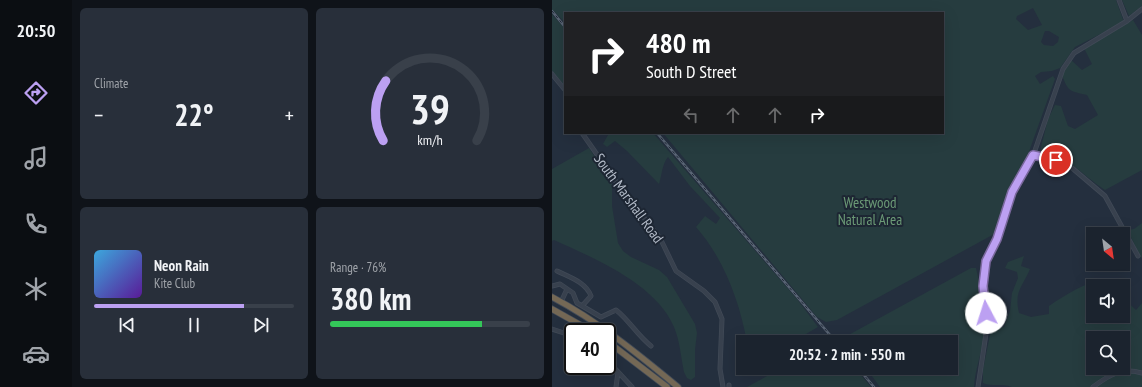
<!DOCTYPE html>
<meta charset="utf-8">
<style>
:root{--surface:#1b232e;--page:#282f3a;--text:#f1f3f6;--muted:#a0a4aa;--line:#39404a;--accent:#bca0f2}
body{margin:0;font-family:"PT Sans Narrow",sans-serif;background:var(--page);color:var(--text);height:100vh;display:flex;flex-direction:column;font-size:15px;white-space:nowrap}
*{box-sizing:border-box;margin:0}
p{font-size:13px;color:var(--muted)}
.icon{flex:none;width:22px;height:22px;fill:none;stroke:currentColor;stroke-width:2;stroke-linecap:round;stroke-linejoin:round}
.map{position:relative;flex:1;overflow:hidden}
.drawer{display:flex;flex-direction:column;gap:8px;padding:8px;background:#0f1319;width:480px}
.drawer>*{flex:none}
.top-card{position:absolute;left:12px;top:12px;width:380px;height:122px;border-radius:0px;box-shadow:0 4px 16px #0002,0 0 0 1px var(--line);background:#202124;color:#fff;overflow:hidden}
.needle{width:26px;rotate:151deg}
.tools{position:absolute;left:534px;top:227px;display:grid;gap:8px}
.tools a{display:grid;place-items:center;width:44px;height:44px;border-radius:0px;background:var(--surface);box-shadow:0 4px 16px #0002,0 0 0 1px var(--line);font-size:20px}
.speed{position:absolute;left:12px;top:323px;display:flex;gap:8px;font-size:20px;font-weight:700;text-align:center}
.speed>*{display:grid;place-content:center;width:52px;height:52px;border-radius:50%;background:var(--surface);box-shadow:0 4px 16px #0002,0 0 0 1px var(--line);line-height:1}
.speed .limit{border:2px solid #111;border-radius:6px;background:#fff;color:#111}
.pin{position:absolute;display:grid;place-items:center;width:34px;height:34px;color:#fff;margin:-17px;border:2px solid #fff;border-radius:50%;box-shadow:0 1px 4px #0007}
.me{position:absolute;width:44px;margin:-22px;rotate:355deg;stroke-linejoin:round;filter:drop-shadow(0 0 3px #0008)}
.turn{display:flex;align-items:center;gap:14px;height:84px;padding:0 16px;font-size:18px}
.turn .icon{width:52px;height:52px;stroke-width:2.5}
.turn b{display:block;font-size:28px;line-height:34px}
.lanes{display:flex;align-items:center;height:38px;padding:0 16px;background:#0003;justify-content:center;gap:20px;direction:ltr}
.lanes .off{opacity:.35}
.big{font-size:30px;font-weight:800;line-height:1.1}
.drawer .card{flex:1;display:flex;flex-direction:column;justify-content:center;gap:6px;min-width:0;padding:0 14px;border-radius:6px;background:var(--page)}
.drawer .dial{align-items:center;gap:0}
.dial svg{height:104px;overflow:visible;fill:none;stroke:var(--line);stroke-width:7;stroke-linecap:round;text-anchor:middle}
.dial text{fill:var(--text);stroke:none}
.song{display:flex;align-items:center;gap:12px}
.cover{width:48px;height:48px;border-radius:6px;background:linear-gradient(135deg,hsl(200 70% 55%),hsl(270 70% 35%))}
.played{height:4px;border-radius:2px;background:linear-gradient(90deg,var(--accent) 75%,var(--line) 75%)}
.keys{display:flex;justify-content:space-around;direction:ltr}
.heat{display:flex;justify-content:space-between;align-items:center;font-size:22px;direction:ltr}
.charge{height:6px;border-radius:3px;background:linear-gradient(90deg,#34c759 76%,var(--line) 0)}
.drawer .tiles{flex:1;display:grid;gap:8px;grid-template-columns:repeat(2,1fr)}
.trip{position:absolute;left:184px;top:335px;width:222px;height:40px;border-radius:0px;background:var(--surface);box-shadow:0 4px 16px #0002,0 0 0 1px var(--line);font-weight:800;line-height:40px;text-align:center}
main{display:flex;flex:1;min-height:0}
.tab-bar{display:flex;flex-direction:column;width:72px;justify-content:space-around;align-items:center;background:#0b0e12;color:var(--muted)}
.tab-bar .icon{width:28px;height:28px}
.tab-bar .on{color:var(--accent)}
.tab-bar b{font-size:18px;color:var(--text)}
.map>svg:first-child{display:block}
</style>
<main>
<nav class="tab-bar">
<b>20:50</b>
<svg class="icon on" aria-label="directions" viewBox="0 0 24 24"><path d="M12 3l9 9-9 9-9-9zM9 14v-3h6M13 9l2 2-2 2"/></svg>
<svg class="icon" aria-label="music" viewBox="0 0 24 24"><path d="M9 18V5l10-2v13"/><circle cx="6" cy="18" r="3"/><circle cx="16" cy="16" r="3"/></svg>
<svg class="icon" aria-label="phone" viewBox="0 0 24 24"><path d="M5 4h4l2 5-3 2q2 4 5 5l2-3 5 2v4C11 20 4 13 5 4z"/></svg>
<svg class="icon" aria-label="climate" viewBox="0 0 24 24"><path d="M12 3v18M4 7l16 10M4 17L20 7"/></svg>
<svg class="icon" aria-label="car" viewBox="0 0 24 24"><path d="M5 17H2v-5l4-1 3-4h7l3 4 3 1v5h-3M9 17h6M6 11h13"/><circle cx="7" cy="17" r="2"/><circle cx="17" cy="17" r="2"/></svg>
</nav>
<section class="drawer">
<div class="tiles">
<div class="card"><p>Climate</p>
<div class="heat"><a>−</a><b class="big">22°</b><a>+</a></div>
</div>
<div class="card dial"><svg viewBox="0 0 100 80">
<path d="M14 69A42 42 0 1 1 86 69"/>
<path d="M14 69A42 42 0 0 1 16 23" stroke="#bca0f2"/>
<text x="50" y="56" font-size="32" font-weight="700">39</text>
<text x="50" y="72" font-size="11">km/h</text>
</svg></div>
<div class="card">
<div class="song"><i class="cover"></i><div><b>Neon Rain</b><p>Kite Club</p></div></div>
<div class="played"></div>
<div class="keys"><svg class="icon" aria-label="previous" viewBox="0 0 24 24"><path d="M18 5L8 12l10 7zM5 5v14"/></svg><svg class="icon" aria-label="pause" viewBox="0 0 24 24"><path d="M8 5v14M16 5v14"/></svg><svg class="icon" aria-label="next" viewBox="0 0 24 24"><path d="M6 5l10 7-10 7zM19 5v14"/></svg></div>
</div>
<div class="card"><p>Range · 76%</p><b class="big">380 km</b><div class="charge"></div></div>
</div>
</section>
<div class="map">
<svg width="590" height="387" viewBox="0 0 590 387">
<rect width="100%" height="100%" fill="#242f3e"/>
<path fill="#263c3f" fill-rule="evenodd" d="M0,0H564L572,22L523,47L508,68L500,71L489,72L483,76L488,84L501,76L503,79L474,160L457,193L444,233L285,320L274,322L265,317L111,133H391V13H13V23L1,10H0ZM481,8L490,25L476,30L464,19L465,16ZM493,31H497L507,37L506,42L501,46L492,45L489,42Z
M570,0H590V6L577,16Z
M0,14L13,29V86L0,71Z
M581,20L590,35V170L553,190C540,182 530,171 518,164C509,158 497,159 489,152V147L496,119L503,105L509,106L516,126L523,129L546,115L535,95C518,91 516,92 510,75L519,60L530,70L540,64L532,48Z
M54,133H101L245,299L266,327L240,342H195C187,300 172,259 144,227L153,216L164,224L168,218L138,186L116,157C110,164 110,175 107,184L75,151L63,141L55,147L51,144L56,135Z
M37,148L60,183V206L66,243L71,251L79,257L107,270L115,277L143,324L145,333L143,350V377L139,380L135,378L132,372C129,358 128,341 122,327C104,284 42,258 2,240L0,241V169Z
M590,223V258L587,256L576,230L582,229Z
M472,256L469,266L478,269C470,288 462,291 467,313L479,317L497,314V306C514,294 535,282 554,278L562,286H541V316H571V298L584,310L590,303V387H460C449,383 440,387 431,383V370L439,330L452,327L458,311L460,293L466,278L465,272L453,268L456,262ZM541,338H571V368H541Z
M419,268H424C429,289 433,314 432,335C430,353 423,369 422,387H328L314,368H399V342H288L291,338Z
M230,368H303L319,387H195Z"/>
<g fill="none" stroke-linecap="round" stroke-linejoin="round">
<defs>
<path id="minor" d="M567,0L575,21
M0,74L13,90
M30,133L67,186L108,238L124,271L152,291L163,302L170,319L168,369L171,387
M481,155L494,157L513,162L553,196L586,256
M5,271C17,277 34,282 39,296L30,306
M0,286L8,284L21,293L25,303L49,317L64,310C77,320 85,335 99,346
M9,302L15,289
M0,329L21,336
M55,360L80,387
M64,387L66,372
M177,387V385
M426,387L435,327L431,286L434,261L445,239L460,192L479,162L511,69L522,53L575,21L590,9
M541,387C557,375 570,367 590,373"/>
<path id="highway" d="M0,297C46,321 86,354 126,387
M0,309L41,332
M55,341L115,387"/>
</defs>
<use href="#minor" stroke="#414a57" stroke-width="5"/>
<use href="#highway" stroke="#434c59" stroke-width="7"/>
<use href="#minor" stroke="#38414e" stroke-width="3.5"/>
<use href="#highway" stroke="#746855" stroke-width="5.5"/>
<defs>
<path id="rail" d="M0,11L13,27
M105,133L284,342
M306,368L322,387"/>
</defs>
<use href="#rail" stroke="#5a6575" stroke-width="2.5"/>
<use href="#rail" stroke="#1d2633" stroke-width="1" stroke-dasharray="3" stroke-linecap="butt"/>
</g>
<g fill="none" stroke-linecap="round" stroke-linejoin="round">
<defs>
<path id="route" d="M434,313L431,286L434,261L445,239L460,192L481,155L504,160"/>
</defs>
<use href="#route" stroke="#7a689d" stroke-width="10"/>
<use href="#route" stroke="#bca0f2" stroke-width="7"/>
</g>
<g text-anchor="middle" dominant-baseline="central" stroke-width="4" stroke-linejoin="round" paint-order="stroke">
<g font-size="15" fill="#b4bcc9" stroke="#1d2633">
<text transform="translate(77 198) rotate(54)">South Marshall Road</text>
</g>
<g font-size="15" fill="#6b9a76" stroke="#1d2633">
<text x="318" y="202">Westwood<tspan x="318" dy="17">Natural Area</tspan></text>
</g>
</g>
</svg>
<div class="tools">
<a><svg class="needle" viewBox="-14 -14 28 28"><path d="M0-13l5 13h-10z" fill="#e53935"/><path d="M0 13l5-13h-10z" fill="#a0a4aa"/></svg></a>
<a><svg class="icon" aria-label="sound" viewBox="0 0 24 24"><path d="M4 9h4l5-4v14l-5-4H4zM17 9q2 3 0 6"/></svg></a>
<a><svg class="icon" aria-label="search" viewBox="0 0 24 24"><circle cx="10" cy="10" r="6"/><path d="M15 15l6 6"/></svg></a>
</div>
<div class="speed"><div class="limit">40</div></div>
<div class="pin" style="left:504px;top:160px;background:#d93025"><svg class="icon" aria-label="arrive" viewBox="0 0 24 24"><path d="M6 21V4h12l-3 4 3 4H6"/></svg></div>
<svg class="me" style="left:434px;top:313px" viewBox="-20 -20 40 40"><circle r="19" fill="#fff"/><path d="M0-13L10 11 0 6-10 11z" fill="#bca0f2"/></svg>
<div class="trip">20:52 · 2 min · 550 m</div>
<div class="top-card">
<div class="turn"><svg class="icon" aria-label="right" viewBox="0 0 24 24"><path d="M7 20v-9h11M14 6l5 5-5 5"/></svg><div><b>480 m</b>South D Street</div></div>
<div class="lanes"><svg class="icon off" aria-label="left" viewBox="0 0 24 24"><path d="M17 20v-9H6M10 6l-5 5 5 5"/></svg><svg class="icon off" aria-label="ahead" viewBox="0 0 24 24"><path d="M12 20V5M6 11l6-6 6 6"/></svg><svg class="icon off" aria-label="ahead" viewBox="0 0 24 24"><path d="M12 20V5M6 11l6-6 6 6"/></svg><svg class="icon" aria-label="right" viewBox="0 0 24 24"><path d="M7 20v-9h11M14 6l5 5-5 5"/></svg></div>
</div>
</div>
</main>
